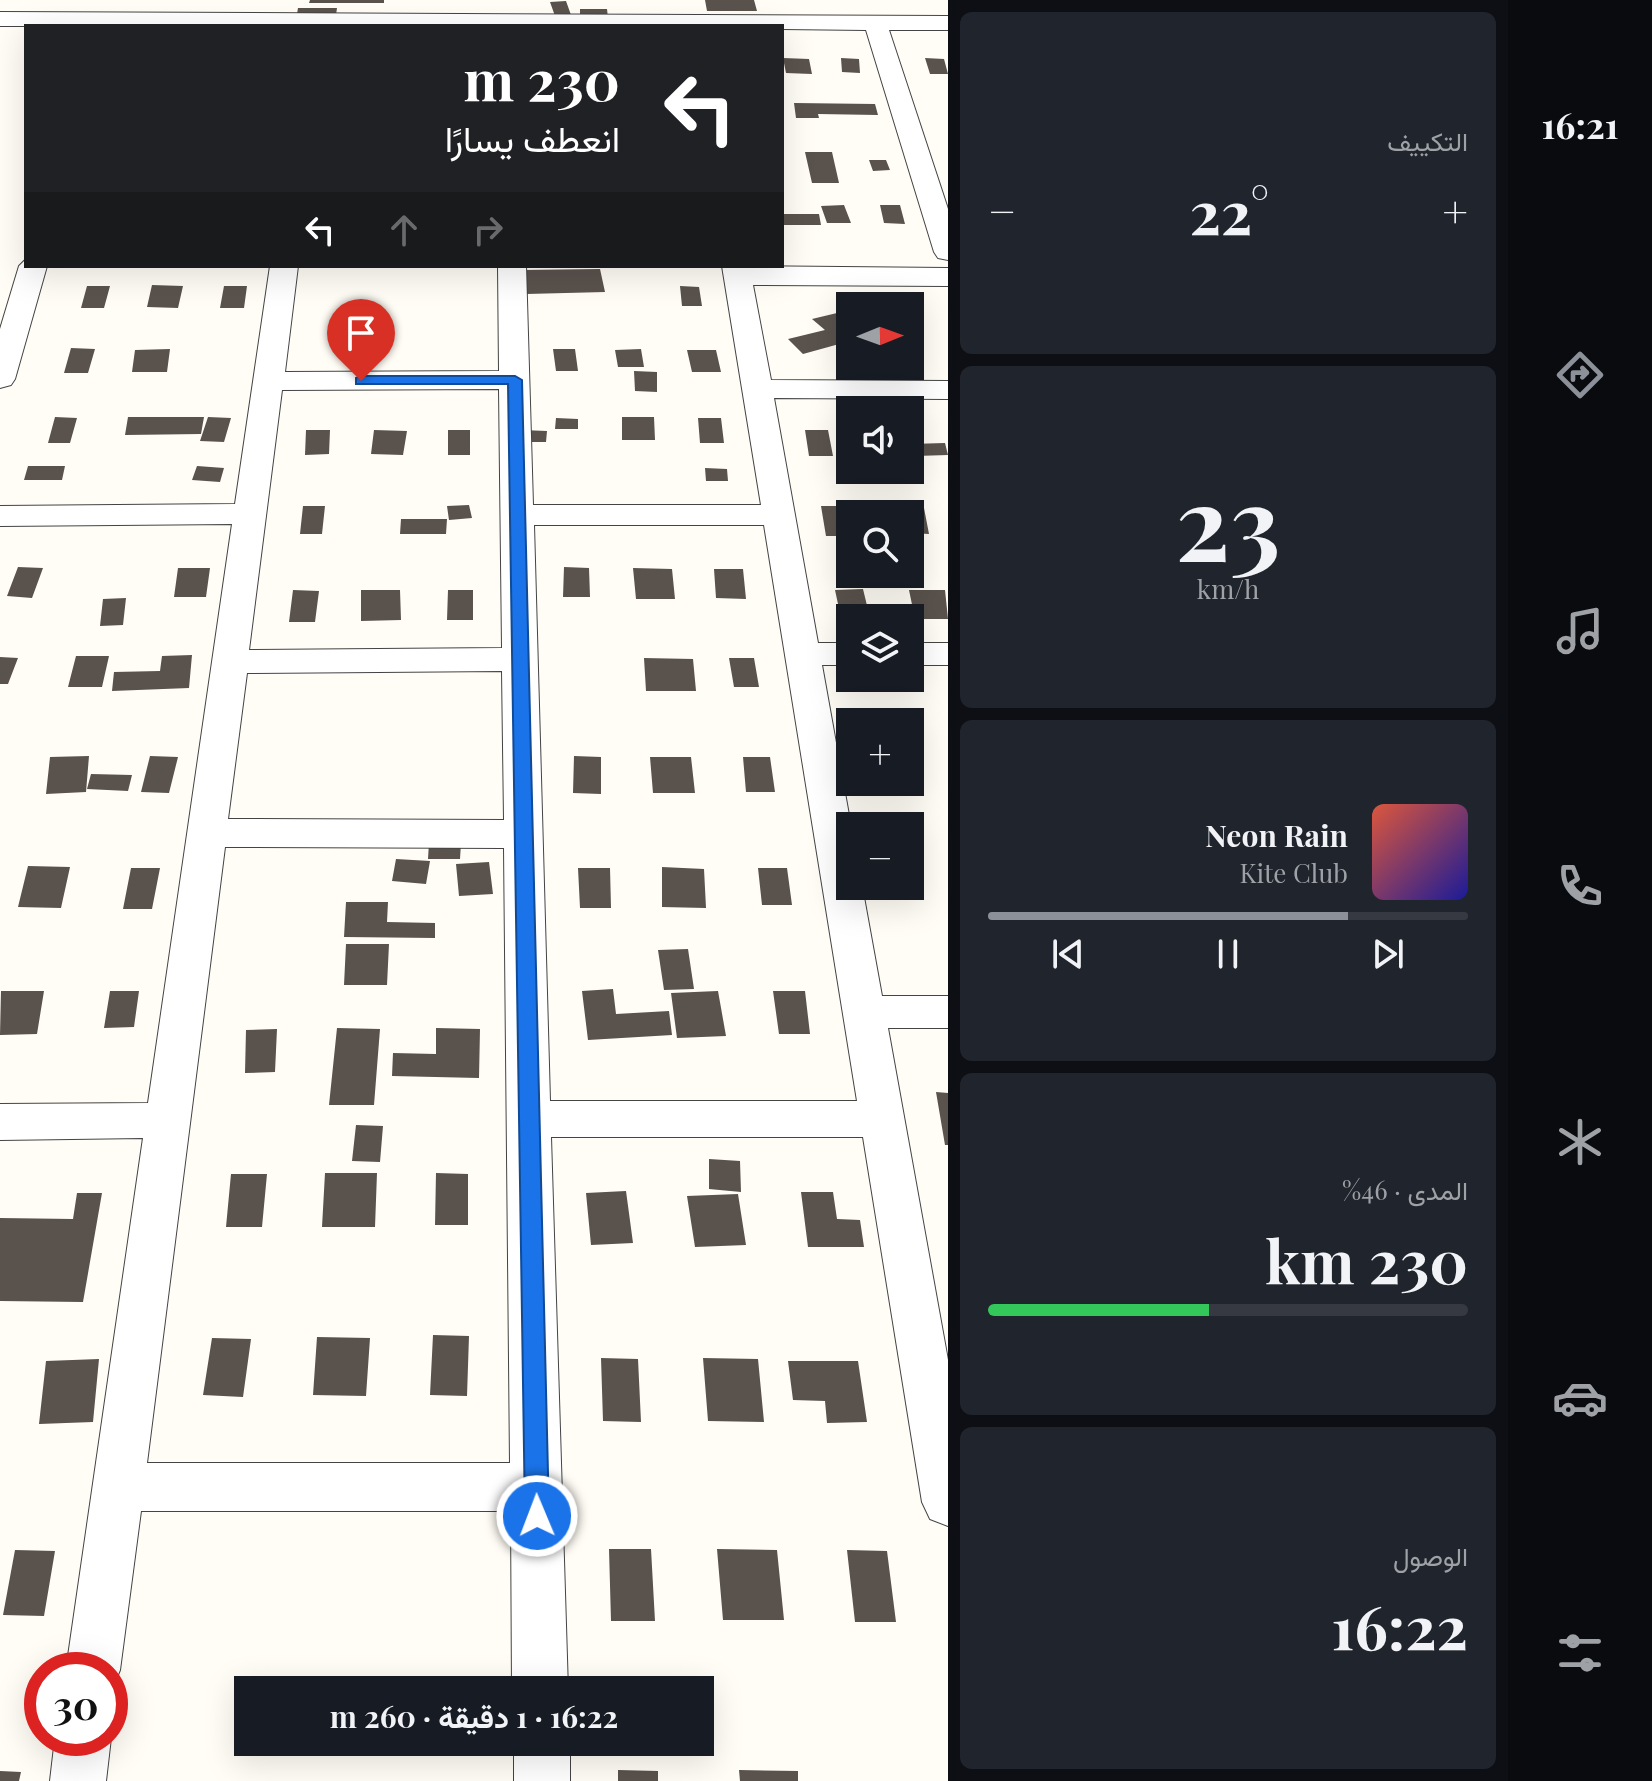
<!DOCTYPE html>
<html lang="ar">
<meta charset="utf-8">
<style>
:root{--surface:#171b24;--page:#20242c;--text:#f1f3f6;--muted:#9ea1a6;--line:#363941;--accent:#8c9099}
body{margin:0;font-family:"Playfair Display",Vazirmatn,serif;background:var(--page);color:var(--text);direction:rtl;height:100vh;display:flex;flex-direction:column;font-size:30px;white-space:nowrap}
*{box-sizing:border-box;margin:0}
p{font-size:26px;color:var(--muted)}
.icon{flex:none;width:44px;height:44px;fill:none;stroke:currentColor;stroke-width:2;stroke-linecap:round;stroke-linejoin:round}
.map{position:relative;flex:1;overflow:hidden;direction:ltr}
.sheet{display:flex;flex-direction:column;gap:12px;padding:12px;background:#0d0f14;width:560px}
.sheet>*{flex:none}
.hud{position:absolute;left:24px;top:24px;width:760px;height:244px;border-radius:0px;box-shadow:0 8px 32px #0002;direction:rtl;background:#202124;color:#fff;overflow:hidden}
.needle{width:52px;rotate:89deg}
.controls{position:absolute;left:836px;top:292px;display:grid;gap:16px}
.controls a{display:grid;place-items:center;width:88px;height:88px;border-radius:0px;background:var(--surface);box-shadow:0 8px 32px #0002;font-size:40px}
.speed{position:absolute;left:24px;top:1652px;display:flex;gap:16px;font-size:40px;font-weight:700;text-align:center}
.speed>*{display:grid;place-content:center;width:104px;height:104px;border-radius:50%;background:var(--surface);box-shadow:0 8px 32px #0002;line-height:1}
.speed .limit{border:12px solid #d22;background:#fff;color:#111}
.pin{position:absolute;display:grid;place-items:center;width:68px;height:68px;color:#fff;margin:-82px -34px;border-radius:50% 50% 50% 0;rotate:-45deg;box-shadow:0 0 8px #0007}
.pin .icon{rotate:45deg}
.me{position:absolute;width:88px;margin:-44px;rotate:359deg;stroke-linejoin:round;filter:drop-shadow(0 0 6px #0008)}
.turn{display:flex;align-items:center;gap:28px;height:168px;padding:0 32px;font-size:36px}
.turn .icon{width:104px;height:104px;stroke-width:2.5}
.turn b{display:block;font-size:56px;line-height:68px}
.lanes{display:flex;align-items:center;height:76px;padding:0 32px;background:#0003;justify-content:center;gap:40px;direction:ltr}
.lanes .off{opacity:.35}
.big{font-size:60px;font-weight:700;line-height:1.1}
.sheet .widget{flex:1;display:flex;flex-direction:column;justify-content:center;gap:12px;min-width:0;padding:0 28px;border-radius:12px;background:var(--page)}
.sheet .dial{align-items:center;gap:0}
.dial b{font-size:104px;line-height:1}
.song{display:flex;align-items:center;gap:24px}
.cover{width:96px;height:96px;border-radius:12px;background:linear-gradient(135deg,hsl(10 70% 55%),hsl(240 70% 35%))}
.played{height:8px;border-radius:4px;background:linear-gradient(90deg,var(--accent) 75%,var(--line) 75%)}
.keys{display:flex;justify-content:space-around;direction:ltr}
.heat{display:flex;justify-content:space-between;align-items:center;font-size:44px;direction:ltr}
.charge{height:12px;border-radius:6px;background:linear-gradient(90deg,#34c759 46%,var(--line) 0)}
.trip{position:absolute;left:234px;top:1676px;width:480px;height:80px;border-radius:0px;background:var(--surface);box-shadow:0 8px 32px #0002;font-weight:700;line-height:80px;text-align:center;direction:rtl}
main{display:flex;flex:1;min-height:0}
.menu{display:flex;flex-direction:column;width:144px;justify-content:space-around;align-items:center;background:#090b0e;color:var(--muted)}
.menu .icon{width:56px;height:56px}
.menu .on{color:var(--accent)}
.menu b{font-size:36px;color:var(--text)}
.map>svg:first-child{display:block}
</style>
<main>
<nav class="menu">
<b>16:21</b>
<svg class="icon on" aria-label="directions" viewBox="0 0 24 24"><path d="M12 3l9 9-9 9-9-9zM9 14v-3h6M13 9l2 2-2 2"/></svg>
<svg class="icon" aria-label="music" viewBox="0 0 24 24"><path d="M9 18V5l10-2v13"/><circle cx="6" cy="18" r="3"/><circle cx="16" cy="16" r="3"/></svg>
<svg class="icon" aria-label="phone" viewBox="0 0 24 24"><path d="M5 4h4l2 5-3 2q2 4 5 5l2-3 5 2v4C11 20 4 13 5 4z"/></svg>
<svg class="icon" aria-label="climate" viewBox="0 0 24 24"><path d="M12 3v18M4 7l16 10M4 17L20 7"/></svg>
<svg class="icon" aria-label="car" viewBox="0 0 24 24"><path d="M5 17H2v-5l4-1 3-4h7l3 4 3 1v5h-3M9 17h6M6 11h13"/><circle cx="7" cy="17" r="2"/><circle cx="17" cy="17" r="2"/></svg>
<svg class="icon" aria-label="filters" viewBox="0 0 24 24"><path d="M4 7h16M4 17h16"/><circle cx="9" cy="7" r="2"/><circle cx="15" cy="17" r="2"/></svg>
</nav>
<section class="sheet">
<div class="widget"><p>التكييف</p>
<div class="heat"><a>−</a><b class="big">22°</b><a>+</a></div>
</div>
<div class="widget dial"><b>23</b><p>km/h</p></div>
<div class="widget">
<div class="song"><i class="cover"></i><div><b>Neon Rain</b><p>Kite Club</p></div></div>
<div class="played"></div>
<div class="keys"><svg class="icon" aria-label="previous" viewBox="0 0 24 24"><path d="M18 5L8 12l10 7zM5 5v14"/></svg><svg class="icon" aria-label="pause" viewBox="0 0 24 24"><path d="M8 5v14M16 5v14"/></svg><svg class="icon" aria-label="next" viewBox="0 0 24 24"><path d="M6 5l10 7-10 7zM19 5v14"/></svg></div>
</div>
<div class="widget"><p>المدى · 46%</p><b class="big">230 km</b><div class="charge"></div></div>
<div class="widget"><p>الوصول</p><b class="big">16:22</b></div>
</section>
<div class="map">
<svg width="948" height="1781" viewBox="0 0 948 1781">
<rect width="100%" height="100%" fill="#fffdf5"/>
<path fill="#5a524d" d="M310,0H384V3H309Z
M705,0H754L757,11H707Z
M566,1L571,15L555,16L550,2Z
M298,8H337L336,15L297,14Z
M580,9H607L608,18H580Z
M783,58L809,59L812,74L786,73Z
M841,58L859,59L860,73L842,72Z
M925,58L944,59L948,74H930Z
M794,103L875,104L878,115L818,114L819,118H796Z
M805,152H832L839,183H812Z
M869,160H886L890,170L873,171Z
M844,205L851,223H827L821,206Z
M880,205H900L905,224L884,223Z
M782,214H819L821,225H784Z
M600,269L605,292L526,294L523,270Z
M152,285L183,286L178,308L147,307Z
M87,286H110L104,308H81Z
M224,286H247L244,308H220Z
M680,286L699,287L702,306H682Z
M837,313L850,322V341L803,354L788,339L825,330L812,319Z
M71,348L95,349L88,373H64Z
M170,349L167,372H132L135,350Z
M553,349H575L578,371H556Z
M641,349L644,367H618L615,350Z
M687,350H716L721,372H692Z
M634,371L657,372V392L635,391Z
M55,417L77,418L70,443H48Z
M128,417H204L201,434L125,435Z
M208,417L231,418L224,442L200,441Z
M622,417H654L655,440H622Z
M556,418L578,419V429H555Z
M698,418H721L724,443H700Z
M306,430H330L329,454L305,455Z
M374,430L407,431L403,455L371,454Z
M448,430H470V455H448Z
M522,430L547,431L546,442H522Z
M805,430H828L833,456H809Z
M945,443L948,455L915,456L911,444Z
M28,466H65L62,480H24Z
M197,466L224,468L220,482L192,480Z
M705,468L727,469L728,481H706Z
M469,505L472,518L449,520L447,506Z
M303,506H325L322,534H300Z
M821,506H845L850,536H826Z
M888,507L924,508L929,534L910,533V514H890Z
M401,519H447L446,534H400Z
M18,567L43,568L32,598L7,596Z
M564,567L589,568L590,597H563Z
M178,568H210L206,597H174Z
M633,568L672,569L675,599H636Z
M714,569H743L746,599L716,598Z
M863,589L870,618H841L835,590Z
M293,590L319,591L315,622H289Z
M361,590H400L401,620L361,621Z
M448,590H473V620H447Z
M909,590H945L948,619H915Z
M126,598L123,625L100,626L103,599Z
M192,655L189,688L112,691L114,672L160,671L162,656Z
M76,656H109L102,687H68Z
M0,657L18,658L8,684H0Z
M644,658L693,659L696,691H646Z
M729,658H754L759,687H734Z
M89,756L86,792L46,794L50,757Z
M150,756L178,757L169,793L141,792Z
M574,756L601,757V794L573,793Z
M650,757H691L695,793H653Z
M743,757H770L775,792H746Z
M91,774L132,775L128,791L87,789Z
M429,842L461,843L460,859H428Z
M396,859L430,861L426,884L392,881Z
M489,862L493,894L459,896L456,864Z
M28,866L70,867L61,908L18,907Z
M662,867L704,869L706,908L662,907Z
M131,868H160L152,909H123Z
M578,868H610L611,908H580Z
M758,868H787L792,905H762Z
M346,902H388L387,922L435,923V938L344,937Z
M346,944H389L387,985H344Z
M688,949L694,989L664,990L658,950Z
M613,989L616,1014L669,1011L672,1035L588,1040L582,991Z
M1,991H44L37,1034L0,1035Z
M110,991H139L134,1027L104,1028Z
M718,991L726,1036L677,1038L671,993Z
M773,991H805L810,1034H779Z
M337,1028L380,1029L374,1105H329Z
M436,1028L480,1029L479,1078L392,1076L393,1053L436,1054Z
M277,1029L275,1072L245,1073L246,1030Z
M936,1092L948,1093V1145H945Z
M356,1125L383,1126L380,1162L352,1161Z
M709,1159L740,1161L741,1192L709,1189Z
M325,1173H377L375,1227H322Z
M436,1173L468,1174V1225H435Z
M231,1174H267L262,1227H226Z
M626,1191L633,1243L591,1245L586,1193Z
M801,1192H833L837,1219L860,1220L864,1247H808Z
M77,1193H102L83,1302L0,1301V1218L73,1219Z
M738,1194L746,1245L695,1247L687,1196Z
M433,1335L469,1336L467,1396L430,1395Z
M317,1337L370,1338L366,1396L313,1395Z
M212,1338L251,1339L243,1397L203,1395Z
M601,1358L638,1359L641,1422L603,1421Z
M703,1358L758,1359L764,1422L708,1421Z
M99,1359L93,1422L39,1424L46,1361Z
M788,1361H858L867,1422L827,1423L825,1401L793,1400Z
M609,1549H651L655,1621H611Z
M717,1549L777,1550L784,1620H723Z
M15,1550L55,1551L44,1616L3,1615Z
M847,1550L887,1551L896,1622H855Z
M618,1770L658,1771V1781H618Z
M739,1770L798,1771V1781H740Z
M0,1771L21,1772L19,1781H0Z"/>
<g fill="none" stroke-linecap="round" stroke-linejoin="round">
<defs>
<path id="minor" d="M0,12L948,16V30H889L948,209V260L938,258L934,252L866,30L782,29V26H0Z
M26,259V266H47L15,379L11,385L0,388V329L19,266Z
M270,266H298L285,372L499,371L498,266H526L533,505H761L722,266L948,268V286L753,285L771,380L948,381V399L774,398L818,643H850V665H822L851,826L850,886H862L882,996H948V1028H888L948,1360V1526L930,1519L922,1502L863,1137H551L568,1690H512L511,1511H141L120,1670L112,1689L110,1690V1670H66L143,1138L0,1140V1104L148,1103L232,524L0,526V506L235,504ZM499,389L502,648L249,650L282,390ZM534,525H764L857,1101H550ZM502,671L504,820L228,819L247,673ZM225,847L504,848L510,1463H147Z
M910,643H948V665H910Z
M110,1736L111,1738L106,1781H50L55,1738H110Z
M514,1742H570V1781H514Z"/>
</defs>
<use href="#minor" stroke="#444" stroke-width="2"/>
<use href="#minor" fill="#fff" fill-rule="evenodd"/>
</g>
<path fill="#1a73e8" stroke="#114b97" stroke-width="2" d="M361,376H515L522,380L549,1516L545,1524L537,1527L528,1524L525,1516L508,384H356V378Z"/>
</svg>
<div class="controls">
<a><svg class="needle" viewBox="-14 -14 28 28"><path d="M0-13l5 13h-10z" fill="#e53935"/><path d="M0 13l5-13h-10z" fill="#9ea1a6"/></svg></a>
<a><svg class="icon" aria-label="sound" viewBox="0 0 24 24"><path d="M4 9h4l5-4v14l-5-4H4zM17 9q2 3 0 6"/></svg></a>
<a><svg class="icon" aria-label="search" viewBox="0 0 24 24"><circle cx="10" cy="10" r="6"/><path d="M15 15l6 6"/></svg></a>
<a><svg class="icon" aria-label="layers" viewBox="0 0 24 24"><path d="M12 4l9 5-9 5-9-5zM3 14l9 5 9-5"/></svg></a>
<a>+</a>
<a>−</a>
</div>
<div class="speed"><div class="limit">30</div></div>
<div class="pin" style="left:361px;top:381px;background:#d93025"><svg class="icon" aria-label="arrive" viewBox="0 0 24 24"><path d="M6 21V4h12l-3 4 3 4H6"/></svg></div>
<svg class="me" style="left:537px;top:1516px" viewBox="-20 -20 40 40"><circle r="17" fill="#1a73e8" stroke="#fff" stroke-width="3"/><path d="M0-11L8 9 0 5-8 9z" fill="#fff"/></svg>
<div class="trip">16:22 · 1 دقيقة · 260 m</div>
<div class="hud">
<div class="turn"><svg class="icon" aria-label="left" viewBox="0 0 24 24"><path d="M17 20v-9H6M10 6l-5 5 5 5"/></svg><div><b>230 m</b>انعطف يسارًا</div></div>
<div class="lanes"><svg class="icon" aria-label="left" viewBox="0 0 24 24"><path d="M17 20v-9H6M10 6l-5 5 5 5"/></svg><svg class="icon off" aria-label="ahead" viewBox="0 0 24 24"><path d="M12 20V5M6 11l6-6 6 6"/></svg><svg class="icon off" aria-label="right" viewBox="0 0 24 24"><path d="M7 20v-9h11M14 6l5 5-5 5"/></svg></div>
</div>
</div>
</main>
